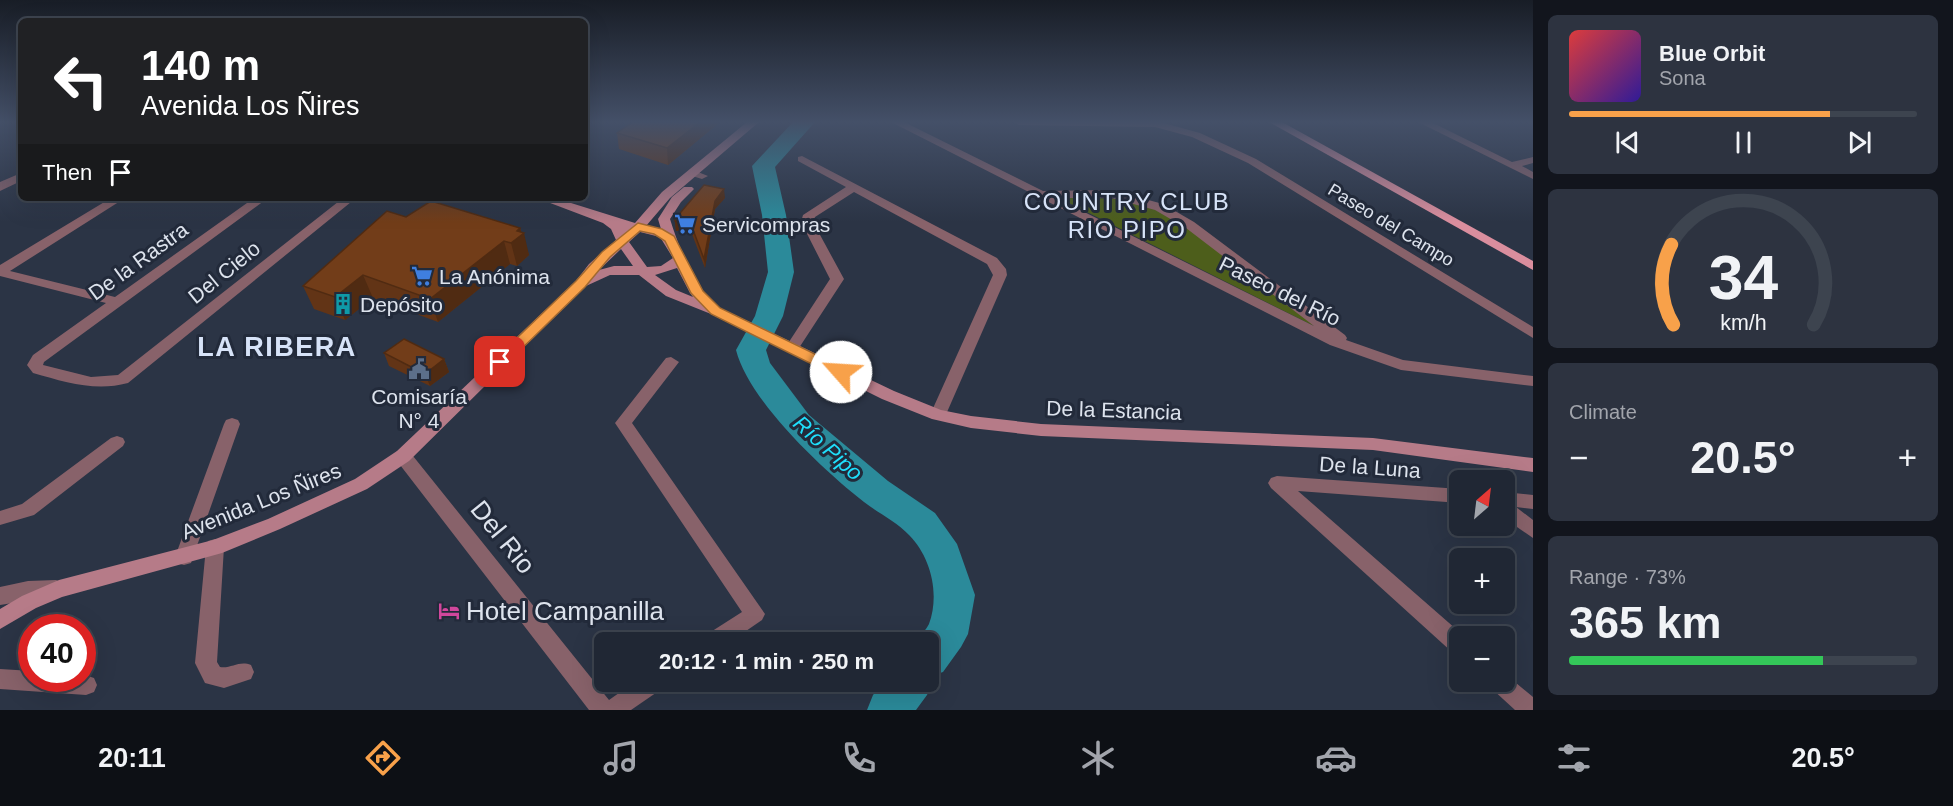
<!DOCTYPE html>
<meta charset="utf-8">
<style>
:root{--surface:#202734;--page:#2d3340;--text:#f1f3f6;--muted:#a2a5ac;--line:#3d444f;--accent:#f8a14a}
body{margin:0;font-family:Helvetica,sans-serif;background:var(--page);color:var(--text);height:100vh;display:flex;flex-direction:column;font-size:22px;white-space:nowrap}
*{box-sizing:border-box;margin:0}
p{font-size:20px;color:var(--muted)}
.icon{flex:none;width:33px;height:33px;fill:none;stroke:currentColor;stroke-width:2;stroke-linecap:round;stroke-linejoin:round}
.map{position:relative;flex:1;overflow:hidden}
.drawer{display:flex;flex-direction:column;gap:15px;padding:15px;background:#12151d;width:420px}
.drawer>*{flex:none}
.guide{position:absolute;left:18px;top:18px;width:570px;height:183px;border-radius:9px;box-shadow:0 6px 24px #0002,0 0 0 2px var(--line);background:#202124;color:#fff;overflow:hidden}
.needle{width:39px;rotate:28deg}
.fabs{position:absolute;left:1449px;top:470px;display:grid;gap:12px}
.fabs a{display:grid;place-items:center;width:66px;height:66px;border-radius:9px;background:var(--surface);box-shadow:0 6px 24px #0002,0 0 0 2px var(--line);font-size:30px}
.speed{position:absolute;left:18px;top:614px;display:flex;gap:12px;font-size:30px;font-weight:700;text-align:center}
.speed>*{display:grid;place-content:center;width:78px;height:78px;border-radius:50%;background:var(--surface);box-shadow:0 6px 24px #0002,0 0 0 2px var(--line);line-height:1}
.speed .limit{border:9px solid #d22;background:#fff;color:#111}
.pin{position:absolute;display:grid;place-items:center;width:51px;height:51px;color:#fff;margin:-26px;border-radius:12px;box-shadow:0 3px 9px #0006}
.me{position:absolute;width:66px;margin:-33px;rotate:296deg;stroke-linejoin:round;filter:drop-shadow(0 0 4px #0008)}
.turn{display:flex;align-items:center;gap:21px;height:126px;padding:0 24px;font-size:27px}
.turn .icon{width:78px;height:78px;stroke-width:2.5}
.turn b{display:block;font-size:42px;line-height:51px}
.then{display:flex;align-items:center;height:57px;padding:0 24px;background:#0003;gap:12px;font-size:22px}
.big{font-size:45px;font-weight:700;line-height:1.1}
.drawer .tile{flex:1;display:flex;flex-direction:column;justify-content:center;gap:9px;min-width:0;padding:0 21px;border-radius:9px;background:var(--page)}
.drawer .dial{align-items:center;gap:0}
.dial svg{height:156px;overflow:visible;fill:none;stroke:var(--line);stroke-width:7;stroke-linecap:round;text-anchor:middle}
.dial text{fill:var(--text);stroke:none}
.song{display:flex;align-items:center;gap:18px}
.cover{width:72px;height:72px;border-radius:9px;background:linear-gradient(135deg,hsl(0 70% 55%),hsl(250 70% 35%))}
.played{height:6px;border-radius:3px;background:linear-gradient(90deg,var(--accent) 75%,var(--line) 75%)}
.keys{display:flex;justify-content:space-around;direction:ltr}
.heat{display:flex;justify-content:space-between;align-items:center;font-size:33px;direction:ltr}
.charge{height:9px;border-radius:4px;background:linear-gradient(90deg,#34c759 73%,var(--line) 0)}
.trip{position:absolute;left:594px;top:632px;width:345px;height:60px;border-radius:9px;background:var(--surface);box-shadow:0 6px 24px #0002,0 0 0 2px var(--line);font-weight:700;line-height:60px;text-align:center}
.menu{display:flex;height:96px;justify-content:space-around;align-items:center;background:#0d1015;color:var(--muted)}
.menu .icon{width:42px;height:42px}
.menu .current{color:var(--accent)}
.menu b{font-size:27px;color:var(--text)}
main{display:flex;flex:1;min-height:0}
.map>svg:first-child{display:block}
</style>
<main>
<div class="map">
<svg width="1533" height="710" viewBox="0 0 1533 710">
<rect width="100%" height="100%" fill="#2b3445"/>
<path fill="#4d5e1b" d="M1064,197L1118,199L1148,206L1185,225L1326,332L1061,199Z"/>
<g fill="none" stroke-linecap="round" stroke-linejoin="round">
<path fill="#2b8a9a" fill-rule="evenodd" d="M793,122H815L775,167L786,215L794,272L783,316L766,350L770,363L809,415L888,481L935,513L957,544L975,595L968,634L961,647L943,672L931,676L933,681L927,695L916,710H867L873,695L885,681H928V642H915C919,637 926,630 929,624C940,594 931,557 909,535C897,522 878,513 864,502C823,470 749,401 736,350L755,316L768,272L762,215L752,166Z"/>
<path fill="#88626a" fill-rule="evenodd" d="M891,122H904L1043,191L1112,190L1163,204L1194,222L1345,335L1347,338L1346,340L1403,360L1533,376V386L1401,370L1330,345ZM1056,198H1112L1155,210L1186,228L1314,326Z
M1014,122H1160L1200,133L1256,159L1533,327V338L1248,163L1192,137L1155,127L1019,125Z
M1418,122H1431L1512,162L1533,157V163L1522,166L1533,172V179Z
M802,156L997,258L1006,269L1007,275L944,419H932L930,415L993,275L987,264L854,192L815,217L813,222L844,279L797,351H787L785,348L830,279L801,222L803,215L846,187L798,161V157Z
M693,170L708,176L702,179L689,175V171Z
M21,173V181L0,191V182Z
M111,198H125L10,271L115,297L254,198H268L44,362L43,365L91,377L118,375L343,198H356L128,383C95,392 65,382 33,373L27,365L33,355L106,303L0,276V265Z
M671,357L679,362L632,423L765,614L762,620L730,642H703L706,635L742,612L615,423L666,358Z
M232,418L238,420L240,424L193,557L191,563L184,565L177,563L175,557L224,424L226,420Z
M117,436L123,438L125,442L123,446L34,515L0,525V511L22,504L111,438Z
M403,450L409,451L609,700L636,681H666L663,688L631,710H589L397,461L395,456L397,451Z
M1277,476L1460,489V503L1298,491L1464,636H1460V655L1453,653L1271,488L1268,483L1271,478Z
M1504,492L1533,495V509L1516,507L1533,520V538L1504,518Z
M215,539L222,541L224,547L217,662L220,667C231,669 239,660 251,665L254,672L251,679L224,688L205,683L195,663L206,547L208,541Z
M56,580L63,583L66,589L63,595L0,605V587L28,581Z
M0,669L32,671V678H82V674L94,678L97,685L94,692L86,695L0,689Z
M1504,673L1533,697V710H1515L1491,688L1488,681H1504Z"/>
<path fill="#b67b88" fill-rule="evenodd" d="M747,122H759L670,198L646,226L661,229L658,219L672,197L684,187H692L694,189L681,202L670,219C677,242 687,267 701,289C706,295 713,300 718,307L894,391L941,410L971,416L1041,424L1373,438L1533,458V472L1373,450L1041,436L971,428L932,419L882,399L711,314L666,296L639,275H610L586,286L409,461L367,489L280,529L222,553L62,597L36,608L0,629V609L22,596L59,580L213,540L268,519L355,479L397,451L576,281L589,264L616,240L611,229L603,223L537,198H555L635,223L662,192ZM640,232L660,237L673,258L661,266L647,267L629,242ZM621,249L633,266H614L599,270ZM677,268L690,293L693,297L676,290L655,275Z"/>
<path fill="#da8e9e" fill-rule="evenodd" d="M1269,122H1282L1533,261V270Z"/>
</g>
<path fill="#623416" d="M720,122L668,165L619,149L617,133Z
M725,198L715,209L705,268L690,229L676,231L675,219Z
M406,217L520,228L529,255L517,266L510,264L438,322L373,298L345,320L314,309L303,286Z
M384,353L444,359L449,372L430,386L389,366Z"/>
<path fill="#502b12" d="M700,122H720L668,165L667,148Z
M724,189L725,198L715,209L705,268L704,259L715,201Z
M689,219L690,229L676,231L675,221Z
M520,228L522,234L524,233L529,255L517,266L511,243L517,231Z
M504,241L510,264L438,322L430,299Z
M363,275L373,298L345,320L335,297Z
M444,359L449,372L430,386L425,374Z"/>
<path fill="#723d19" stroke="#502b12" stroke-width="1.5" d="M633,122H700L667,148L617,133Z
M704,185L724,189L715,201L704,259L689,219L675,221V219Z
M431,201L520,228L517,231L524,233L511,243L504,241L430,299L363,275L335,297L303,286L387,211L406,217Z
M404,339L444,359L425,374L384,353Z"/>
<linearGradient id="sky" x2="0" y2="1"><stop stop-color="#181d26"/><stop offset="0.55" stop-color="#445068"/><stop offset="1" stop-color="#445068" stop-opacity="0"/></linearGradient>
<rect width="1533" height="222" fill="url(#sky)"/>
<path fill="#f8a14a" stroke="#a16930" stroke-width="1.5" d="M638,223L662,229L674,236L703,291L720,308L846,369L848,372L846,376H836L711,314L691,293L665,241L654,234L640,231L610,257L585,287L505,365H495L493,362L495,359L576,281L602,252Z"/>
<defs>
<symbol id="supermarket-bare" viewBox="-9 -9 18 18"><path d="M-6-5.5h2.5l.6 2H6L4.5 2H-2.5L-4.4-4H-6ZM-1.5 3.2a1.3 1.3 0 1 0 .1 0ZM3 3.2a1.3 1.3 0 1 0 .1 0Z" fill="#3f7fe0" stroke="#222a3a" stroke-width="2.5" paint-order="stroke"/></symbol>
<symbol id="building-bare" viewBox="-9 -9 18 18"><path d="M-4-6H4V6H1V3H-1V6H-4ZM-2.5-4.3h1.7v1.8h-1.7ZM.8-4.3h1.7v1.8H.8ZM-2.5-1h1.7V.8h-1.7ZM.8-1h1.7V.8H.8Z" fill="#0f9aa8" stroke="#222a3a" stroke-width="2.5" paint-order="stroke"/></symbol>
<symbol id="civic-bare" viewBox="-9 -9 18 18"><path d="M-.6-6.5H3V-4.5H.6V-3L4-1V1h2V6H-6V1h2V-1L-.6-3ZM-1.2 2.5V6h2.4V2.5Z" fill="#5c6f8a" stroke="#222a3a" stroke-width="2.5" paint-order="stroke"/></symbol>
<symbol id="hotel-bare" viewBox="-9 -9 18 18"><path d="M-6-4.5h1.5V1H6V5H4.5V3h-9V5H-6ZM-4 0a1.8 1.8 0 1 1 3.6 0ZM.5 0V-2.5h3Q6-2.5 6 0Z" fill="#d1479c" stroke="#222a3a" stroke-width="2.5" paint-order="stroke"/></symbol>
</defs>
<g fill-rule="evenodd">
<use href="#supermarket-bare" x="670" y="209" width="30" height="30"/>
<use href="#supermarket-bare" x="407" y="261" width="30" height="30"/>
<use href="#building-bare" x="328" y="289" width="30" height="30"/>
<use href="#civic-bare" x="404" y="354" width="30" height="30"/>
<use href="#hotel-bare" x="434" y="596" width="30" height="30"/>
</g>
<g text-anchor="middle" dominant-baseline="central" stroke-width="6" stroke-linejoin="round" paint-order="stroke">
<g font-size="18" fill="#dde3ed" stroke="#222a3a">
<text transform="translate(1391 225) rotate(31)">Paseo del Campo</text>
</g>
<g font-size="21" fill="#dde3ed" stroke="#222a3a" text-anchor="start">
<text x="702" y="224">Servicompras</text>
<text x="439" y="276">La Anónima</text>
<text x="360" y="304">Depósito</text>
<text x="419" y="396" text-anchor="middle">Comisaría<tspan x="419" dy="24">N° 4</tspan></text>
</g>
<g font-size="21" fill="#dde3ed" stroke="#222a3a">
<text transform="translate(138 261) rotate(-36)">De la Rastra</text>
<text transform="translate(224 272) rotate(-39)">Del Cielo</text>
<text transform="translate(1280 291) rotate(26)">Paseo del Río</text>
<text transform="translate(1114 410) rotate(2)">De la Estancia</text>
<text transform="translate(1370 467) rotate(4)">De la Luna</text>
<text transform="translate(261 501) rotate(-22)">Avenida Los Ñires</text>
</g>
<g font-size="22" font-style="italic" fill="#1fdffc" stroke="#222a3a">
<text transform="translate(828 448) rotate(42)">Río Pipo</text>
</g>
<g font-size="24" letter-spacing="1.5" fill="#d7e3f8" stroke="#222a3a">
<text x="1127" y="201">COUNTRY CLUB<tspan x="1127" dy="28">RIO PIPO</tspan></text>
</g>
<g font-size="26" fill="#dde3ed" stroke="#222a3a">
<text transform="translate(503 537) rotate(51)">Del Rio</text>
</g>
<g font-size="26" fill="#dde3ed" stroke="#222a3a" text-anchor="start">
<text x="466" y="611">Hotel Campanilla</text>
</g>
<g font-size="27" font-weight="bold" letter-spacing="1.5" fill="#d7e3f8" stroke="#222a3a">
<text x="277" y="347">LA RIBERA</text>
</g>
</g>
</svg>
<div class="fabs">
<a><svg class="needle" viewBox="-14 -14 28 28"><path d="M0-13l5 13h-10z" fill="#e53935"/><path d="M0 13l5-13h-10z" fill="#a2a5ac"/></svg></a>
<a>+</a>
<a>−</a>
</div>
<div class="speed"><div class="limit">40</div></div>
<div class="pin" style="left:500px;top:362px;background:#d93025"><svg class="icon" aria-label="arrive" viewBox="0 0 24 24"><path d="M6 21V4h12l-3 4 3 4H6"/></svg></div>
<svg class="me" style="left:841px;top:372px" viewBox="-20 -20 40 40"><circle r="19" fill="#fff"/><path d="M0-13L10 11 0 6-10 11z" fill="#f8a14a"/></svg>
<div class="trip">20:12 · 1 min · 250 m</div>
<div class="guide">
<div class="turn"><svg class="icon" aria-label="left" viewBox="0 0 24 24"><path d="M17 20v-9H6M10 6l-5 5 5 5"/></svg><div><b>140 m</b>Avenida Los Ñires</div></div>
<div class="then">Then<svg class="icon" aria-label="arrive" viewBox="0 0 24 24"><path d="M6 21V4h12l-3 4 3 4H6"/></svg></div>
</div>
</div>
<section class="drawer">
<div class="tile">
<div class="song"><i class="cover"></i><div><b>Blue Orbit</b><p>Sona</p></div></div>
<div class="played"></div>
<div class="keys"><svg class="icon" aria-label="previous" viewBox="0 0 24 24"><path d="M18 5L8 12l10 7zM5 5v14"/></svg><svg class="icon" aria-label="pause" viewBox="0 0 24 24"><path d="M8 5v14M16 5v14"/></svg><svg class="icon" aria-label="next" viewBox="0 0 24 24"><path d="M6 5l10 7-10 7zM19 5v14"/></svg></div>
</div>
<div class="tile dial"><svg viewBox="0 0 100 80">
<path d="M14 69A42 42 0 1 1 86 69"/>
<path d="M14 69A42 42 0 0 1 13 28" stroke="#f8a14a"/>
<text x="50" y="56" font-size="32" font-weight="700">34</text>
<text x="50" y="72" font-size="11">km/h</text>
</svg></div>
<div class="tile"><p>Climate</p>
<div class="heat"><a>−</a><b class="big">20.5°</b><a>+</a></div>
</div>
<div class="tile"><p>Range · 73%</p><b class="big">365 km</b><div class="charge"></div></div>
</section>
</main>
<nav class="menu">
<b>20:11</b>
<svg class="icon current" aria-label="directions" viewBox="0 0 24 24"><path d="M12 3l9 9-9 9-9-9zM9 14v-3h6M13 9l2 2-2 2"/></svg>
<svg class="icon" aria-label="music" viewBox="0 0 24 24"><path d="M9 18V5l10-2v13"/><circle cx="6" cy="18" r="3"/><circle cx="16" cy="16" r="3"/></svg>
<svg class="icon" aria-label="phone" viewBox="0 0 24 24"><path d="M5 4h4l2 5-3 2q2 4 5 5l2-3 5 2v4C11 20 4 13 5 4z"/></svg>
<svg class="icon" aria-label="climate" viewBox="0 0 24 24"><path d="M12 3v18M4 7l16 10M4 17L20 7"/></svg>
<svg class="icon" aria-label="car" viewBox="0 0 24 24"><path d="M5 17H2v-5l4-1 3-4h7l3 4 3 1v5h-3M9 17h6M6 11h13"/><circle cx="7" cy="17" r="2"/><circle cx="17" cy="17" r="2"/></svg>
<svg class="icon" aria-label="filters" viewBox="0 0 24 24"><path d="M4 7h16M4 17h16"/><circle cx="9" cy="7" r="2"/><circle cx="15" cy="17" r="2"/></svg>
<b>20.5°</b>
</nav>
